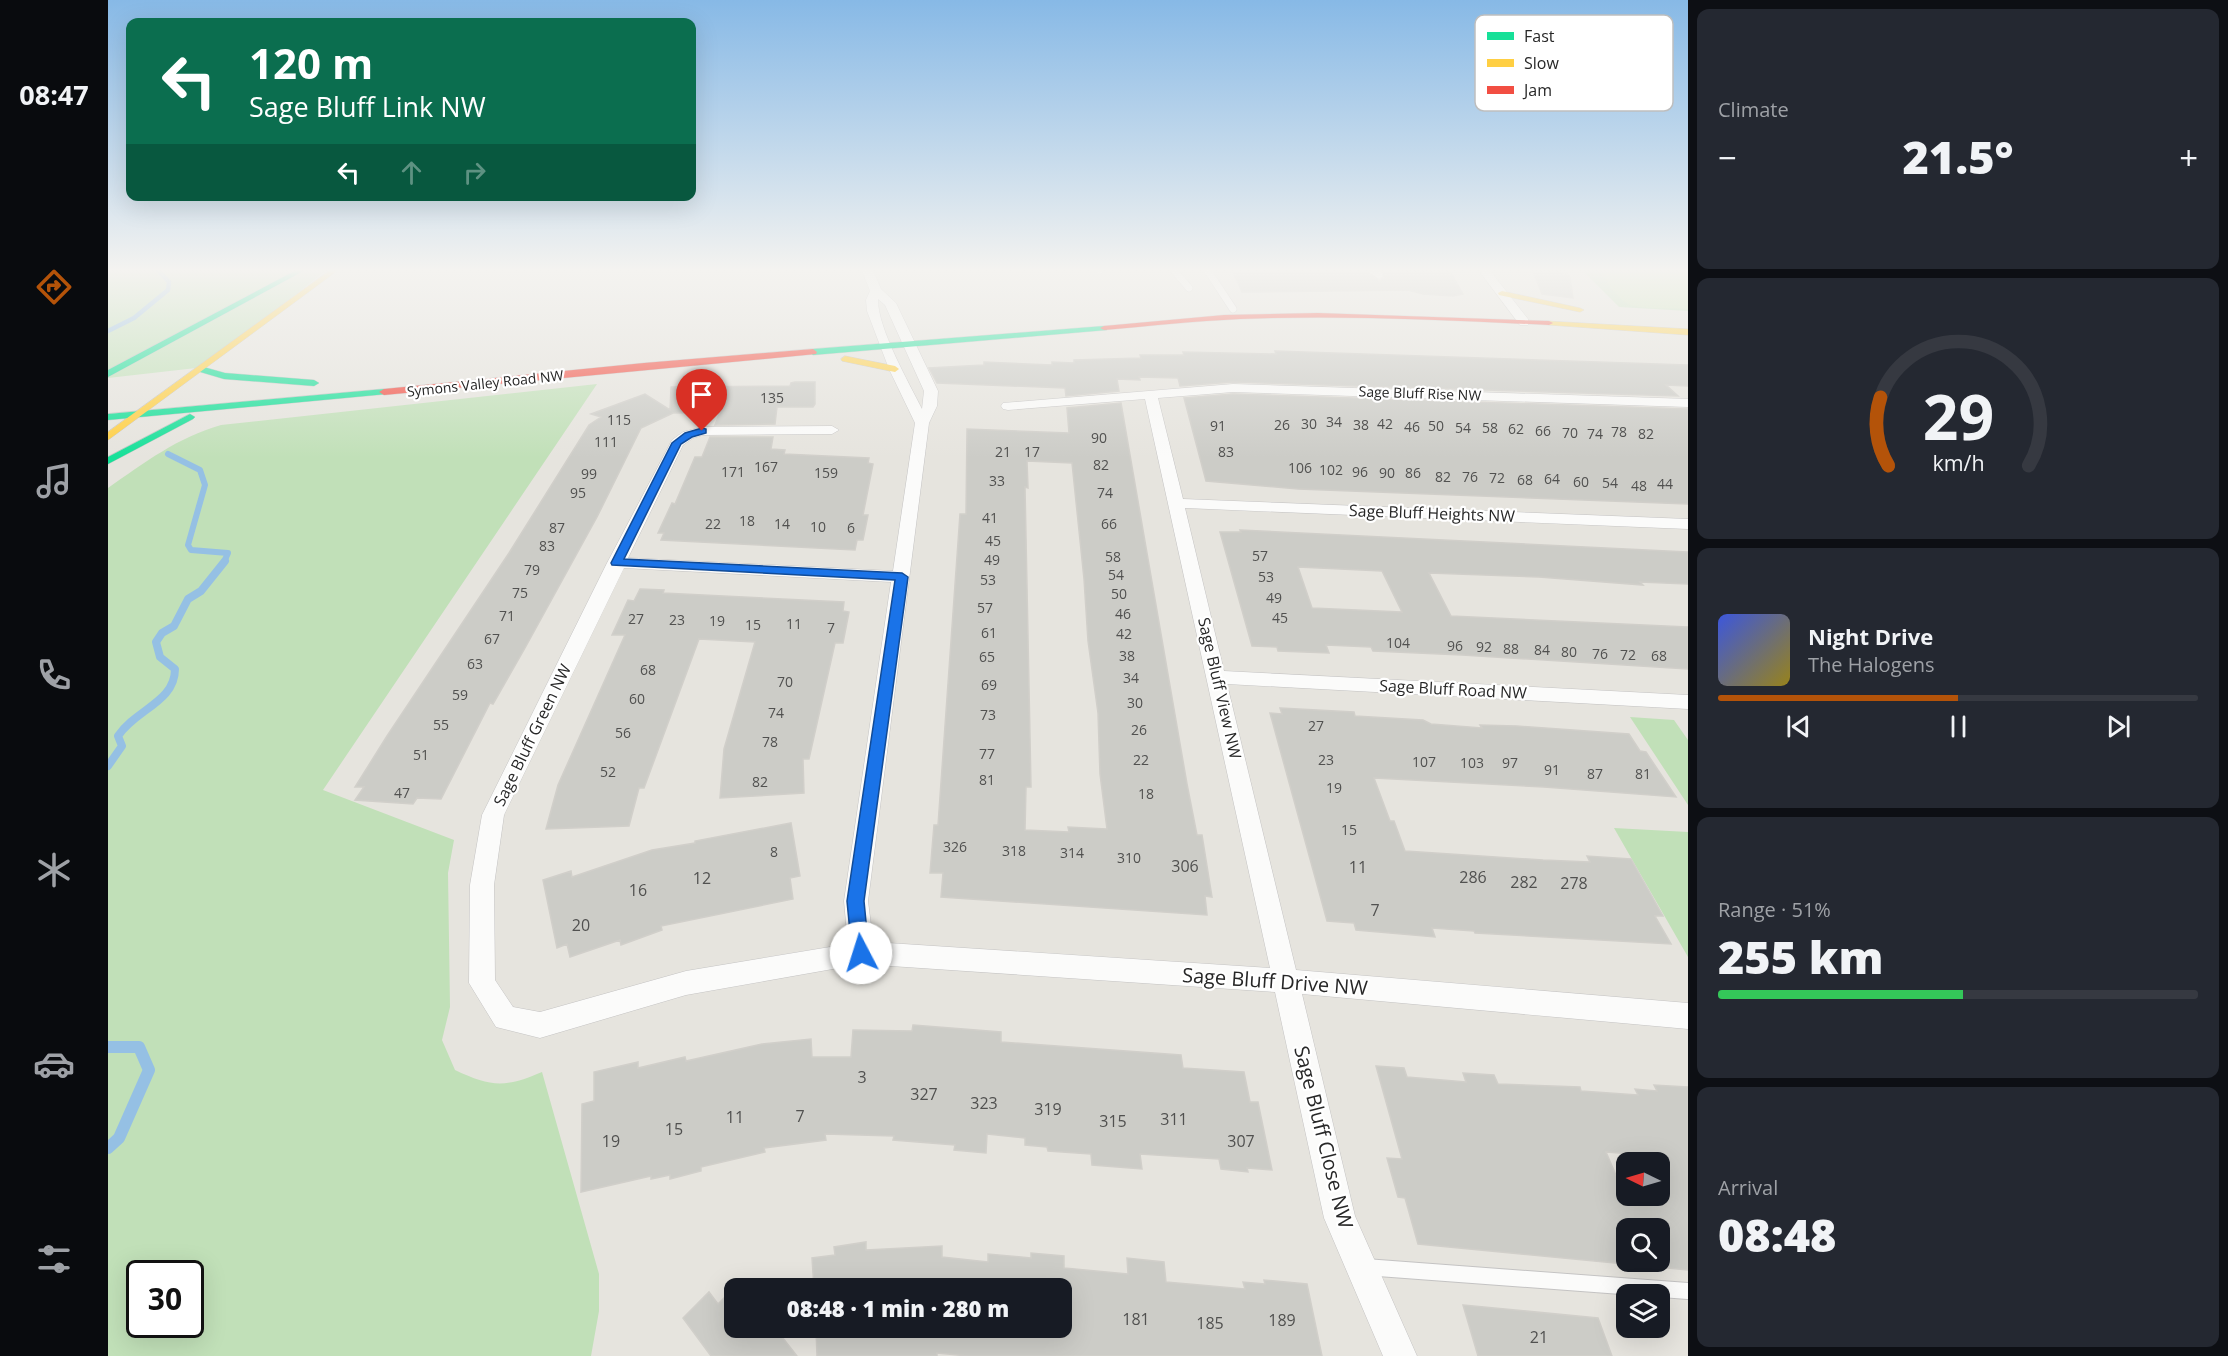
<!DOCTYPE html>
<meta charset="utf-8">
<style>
:root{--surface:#171b24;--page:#242831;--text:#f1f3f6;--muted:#9ea1a6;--line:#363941;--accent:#b45309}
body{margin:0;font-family:"Open Sans",sans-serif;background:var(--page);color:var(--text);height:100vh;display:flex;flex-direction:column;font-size:22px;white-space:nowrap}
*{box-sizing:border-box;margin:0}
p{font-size:20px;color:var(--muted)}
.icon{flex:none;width:33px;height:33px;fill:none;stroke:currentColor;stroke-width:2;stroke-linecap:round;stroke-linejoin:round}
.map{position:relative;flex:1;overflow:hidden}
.details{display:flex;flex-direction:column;gap:9px;padding:9px;background:#0d0f14;width:540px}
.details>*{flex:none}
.hud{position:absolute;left:18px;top:18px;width:570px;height:183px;border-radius:12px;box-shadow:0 6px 24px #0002;background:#0b6e4f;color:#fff;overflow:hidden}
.needle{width:39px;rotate:275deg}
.tools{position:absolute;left:1508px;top:1152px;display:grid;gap:12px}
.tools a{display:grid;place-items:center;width:54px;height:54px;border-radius:12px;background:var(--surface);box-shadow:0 6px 24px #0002;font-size:30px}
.speed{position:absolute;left:18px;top:1260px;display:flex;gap:12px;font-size:30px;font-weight:700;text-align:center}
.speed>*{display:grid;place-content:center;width:78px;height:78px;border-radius:50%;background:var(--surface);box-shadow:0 6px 24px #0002;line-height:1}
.speed .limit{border:3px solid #111;border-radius:9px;background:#fff;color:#111}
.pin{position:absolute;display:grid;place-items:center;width:51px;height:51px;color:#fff;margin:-62px -26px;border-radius:50% 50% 50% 0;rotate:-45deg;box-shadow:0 0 6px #0007}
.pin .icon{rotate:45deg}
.me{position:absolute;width:66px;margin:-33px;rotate:355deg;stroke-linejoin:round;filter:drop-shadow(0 0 4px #0008)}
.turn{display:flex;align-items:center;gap:21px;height:126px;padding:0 24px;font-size:27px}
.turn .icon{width:78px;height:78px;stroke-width:2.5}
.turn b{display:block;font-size:42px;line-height:51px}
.lanes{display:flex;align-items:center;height:57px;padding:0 24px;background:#0003;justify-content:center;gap:30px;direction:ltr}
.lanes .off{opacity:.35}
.big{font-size:45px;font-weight:800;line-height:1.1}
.details .tile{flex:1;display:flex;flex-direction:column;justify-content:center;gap:9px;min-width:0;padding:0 21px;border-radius:12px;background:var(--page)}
.details .dial{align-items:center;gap:0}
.dial svg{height:156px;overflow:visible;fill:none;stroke:var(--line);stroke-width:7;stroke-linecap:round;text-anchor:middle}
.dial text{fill:var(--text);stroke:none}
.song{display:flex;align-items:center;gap:18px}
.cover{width:72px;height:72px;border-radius:9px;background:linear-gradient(135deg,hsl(230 70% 55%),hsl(50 70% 35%))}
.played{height:6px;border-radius:3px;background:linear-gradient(90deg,var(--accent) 50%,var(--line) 50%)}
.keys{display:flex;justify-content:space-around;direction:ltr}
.heat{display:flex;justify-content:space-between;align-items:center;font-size:33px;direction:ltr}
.charge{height:9px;border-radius:4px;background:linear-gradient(90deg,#34c759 51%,var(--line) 0)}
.trip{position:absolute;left:616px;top:1278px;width:348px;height:60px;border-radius:12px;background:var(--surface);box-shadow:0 6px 24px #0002;font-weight:800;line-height:60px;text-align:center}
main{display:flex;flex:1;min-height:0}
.menu{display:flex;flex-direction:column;width:108px;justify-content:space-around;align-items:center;background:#090b0e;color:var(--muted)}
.menu .icon{width:42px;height:42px}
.menu .selected{color:var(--accent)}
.menu b{font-size:27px;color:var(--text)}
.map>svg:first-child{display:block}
</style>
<main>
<nav class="menu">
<b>08:47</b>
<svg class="icon selected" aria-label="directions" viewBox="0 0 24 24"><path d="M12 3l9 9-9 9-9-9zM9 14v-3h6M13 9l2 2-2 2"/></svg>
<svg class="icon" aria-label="music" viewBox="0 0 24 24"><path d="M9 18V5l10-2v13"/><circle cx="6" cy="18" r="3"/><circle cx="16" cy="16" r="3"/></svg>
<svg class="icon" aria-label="phone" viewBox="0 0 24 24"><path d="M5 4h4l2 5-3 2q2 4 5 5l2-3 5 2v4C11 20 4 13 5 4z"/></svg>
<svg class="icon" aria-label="climate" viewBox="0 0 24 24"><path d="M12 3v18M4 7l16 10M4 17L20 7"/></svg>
<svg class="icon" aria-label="car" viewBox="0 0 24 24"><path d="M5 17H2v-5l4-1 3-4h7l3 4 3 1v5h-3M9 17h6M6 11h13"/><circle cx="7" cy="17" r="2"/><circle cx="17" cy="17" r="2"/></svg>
<svg class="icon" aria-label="filters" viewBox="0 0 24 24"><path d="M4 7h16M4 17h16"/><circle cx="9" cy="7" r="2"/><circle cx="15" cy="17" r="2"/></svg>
</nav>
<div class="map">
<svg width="1580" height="1356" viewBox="0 0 1580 1356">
<rect width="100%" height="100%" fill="#e6e4de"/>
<path fill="#c1e0b8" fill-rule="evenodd" d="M0,268H221L97,367L0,378Z
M1472,268H1580V311L1511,307Z
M489,384L215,790L346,840L340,873L342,1007L334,1040L347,1070C383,1087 397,1088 434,1072L491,1274V1311L483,1356H0V488C36,463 70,437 113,425ZM32,1274H82V1324H32Z
M1522,717L1566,720L1580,740V805Z
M1506,828L1580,832V957Z"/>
<path fill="#cae4b6" d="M1493,268H1580V309C1569,308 1531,309 1522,305C1510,299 1496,282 1493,268Z"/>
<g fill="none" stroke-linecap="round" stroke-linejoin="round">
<path stroke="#95c0e4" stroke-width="4.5" d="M0,331L26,318L60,290L61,282L48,268"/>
<path stroke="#95c0e4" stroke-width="6" d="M60,454L92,470L97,485L80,545L83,550L120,553L116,562"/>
<path stroke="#95c0e4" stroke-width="8" d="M0,766L14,746L10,736C28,709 67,702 67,669L52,657L48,642L54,633L66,626L80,599L93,591L117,561"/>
<path stroke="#95c0e4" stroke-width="12" d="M0,1047H31L41,1070L11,1138L0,1148"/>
</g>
<path fill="#ccccc7" stroke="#d1cfca" stroke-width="1.5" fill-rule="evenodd" d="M1290,268H1340L1355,294L1345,296L1315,294L1300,290L1134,292L1125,272L1258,271L1271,281L1276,278L1275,271H1291Z
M1424,268H1454L1455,274H1460L1462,278L1465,298L1434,294Z
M1167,351L1580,365V386L1558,385L1570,396L1125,382L1072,386L1070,378L1031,377L1032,380L1009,379L1011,391L958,396L957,388L829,383L821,368L876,365V362L944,365V362L966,363V360L1033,358L1032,355H1076L1075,352L1168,354Z
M687,382H707V404L705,407H669L667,424L607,425L612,412L565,413L533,428L489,517L417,648L385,704L382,703L333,799L309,798L305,804L247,800L256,787H247L279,736L401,553L481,425L493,417L483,414L537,394L562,410L563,387L682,386L683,383Z
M1125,394L1580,409V504L1190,489L1098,481L1076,398Z
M1013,403L1079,784L1089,835H1094L1104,897L1097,896L1099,915L833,897L835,873H822L826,825H830L852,514H858L859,429L961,433L959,408ZM919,461L964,463L976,579L980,641L990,713L992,774L999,829L960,827L961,832L917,830L918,787H923L917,487L920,488Z
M602,437H665L663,449L677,450L676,454L761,458L760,463L765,464L755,515H760L755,540H749L747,550L553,540L556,533H550L564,503L567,504L587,457H594Z
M1132,530L1580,552V584L1532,582L1535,585L1431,577L1321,573L1343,616L1580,627V669L1354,655L1265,651L1263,647L1218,645L1221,653L1170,651L1169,647L1144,646L1112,532H1133ZM1190,567L1274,571L1294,612L1204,608Z
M532,589L556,590L555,593L736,602L735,611L741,612L735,643H727L701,759H695L696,793L612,798L616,749L647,642L591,639L536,788H531L521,826L438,829L450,785L517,635H504L520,600L526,601Z
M1172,708L1246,712L1247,716L1315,720L1323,724L1374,728L1372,725L1409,726L1521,734L1532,751L1538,752L1568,797L1436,787L1266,778L1282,821H1286L1297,851L1435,860L1482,862L1479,856L1523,859L1555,916H1547L1563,944L1367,933L1366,931L1324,928L1327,937L1248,930L1246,923L1219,921L1162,713L1174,714Z
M683,823L692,876L682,878L685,899L553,926L554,930L513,945L512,940L462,957L459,944L449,948L435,880L463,871L464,877L544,850L587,843V841Z
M805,1025L893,1032V1042L1073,1055L1075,1068L1136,1072L1142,1102H1150L1164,1170L1139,1168L1140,1172L1113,1169L1111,1159L1032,1154L1034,1169L984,1165L983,1154L940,1151L939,1147L917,1145V1138L879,1134L878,1153L846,1150L847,1145L785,1140L786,1136L717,1134L718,1140L656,1148L657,1152L593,1167V1171L562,1179V1175L543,1179V1176L473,1192L474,1104L486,1101V1072L530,1062V1068L577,1057L578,1061L654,1044L703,1039L704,1057H743L745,1030L804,1031Z
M1268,1066L1296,1068L1299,1077L1358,1082L1355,1073L1386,1075L1390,1084L1472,1087L1473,1091L1530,1095L1527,1089L1549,1091L1546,1085L1580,1087V1270L1310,1244L1297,1198L1290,1197L1279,1158L1294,1159ZM1498,1152L1551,1156V1196H1517ZM1518,1228H1551V1262H1518Z
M758,1242V1250L834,1246V1257L880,1262V1254L923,1258V1253L956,1256V1268L1020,1274L1019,1258L1056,1262L1058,1282L1137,1289L1135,1282L1157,1284L1156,1280L1199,1284L1214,1356H860L829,1353V1356H709L708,1328H954V1288H706L704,1258L727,1255L726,1247Z
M627,1287V1328H667L689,1356H603L575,1318L601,1292L610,1304Z
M1355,1305L1490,1318L1504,1356H1370Z"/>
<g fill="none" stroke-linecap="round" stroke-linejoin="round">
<defs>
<path id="lane-far1" d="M990,268L992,270
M1064,268L1081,288
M1098,268L1125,309
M1262,268L1271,275"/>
<path id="lane" d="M1257,1267L1580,1291"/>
<path id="street" d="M753,268H764L773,289L788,303L830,391L829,406L821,423L760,901L765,942L1162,968L1037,399L900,410L895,409L893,406L895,403L1125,384L1580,399V407L1125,392L1050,398L1075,499L1580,519V529L1077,508L1116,671L1580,695V709L1119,684L1188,970L1580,1003V1029L1194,994L1247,1216L1309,1356H1275L1216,1218L1167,992L753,964L578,995L432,1038L388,1027L361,983L362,885L374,815L499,563L564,440L575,432L594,427L724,426L731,430L724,434L595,435L585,438L575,445L520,558L785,571L807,423L781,369L759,311L758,300L762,291ZM770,299L777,305L816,391L814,409C801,383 769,327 770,299ZM516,568L783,582L736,901L740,944L578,971L432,1012L405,1007L387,980L386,885L396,815Z
M1369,268H1380L1420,319V325H1412Z"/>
<path id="fast" d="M192,268H201L0,377V370Z
M996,326H999V330L705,355L701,352L705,349Z
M92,366L117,373L206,380L211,383L206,386L116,379L89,371L88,369Z
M276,389L279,390V394L0,420V414Z
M82,414L87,417L85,419L0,464V457Z"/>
<path id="slow" d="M225,268H233L0,440V432Z
M1394,291L1472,308L1476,310L1472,312L1391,295L1390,293Z
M1438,321L1580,329V335L1441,325L1437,323Z
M737,356L787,366L791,369L787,372L734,361L733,359Z"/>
<path id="jam" d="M1210,313L1441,321L1445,323L1441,325C1338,320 1235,315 1132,319C1087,321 1041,326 996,330L992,328L996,326L1116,315Z
M705,349L709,352L708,354L276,395L271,392L276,389L536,363Z"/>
</defs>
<use href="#lane-far1" stroke="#c4c3c3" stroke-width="8"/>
<use href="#lane" stroke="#c4c3c3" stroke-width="18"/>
<use href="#street" stroke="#c4c3c3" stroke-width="1"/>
<use href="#fast" stroke="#c4c3c3" stroke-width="1"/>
<use href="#slow" stroke="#c4c3c3" stroke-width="1"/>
<use href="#jam" stroke="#c4c3c3" stroke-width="1"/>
<use href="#lane-far1" stroke="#fbfbfa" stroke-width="7"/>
<use href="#lane" stroke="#fbfbfa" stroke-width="16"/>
<use href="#street" fill="#fbfbfa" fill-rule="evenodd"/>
<use href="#fast" fill="#16e098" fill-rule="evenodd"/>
<use href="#slow" fill="#ffcf43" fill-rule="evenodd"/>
<use href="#jam" fill="#f24e42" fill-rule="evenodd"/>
</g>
<linearGradient id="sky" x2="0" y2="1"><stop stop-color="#87b9e6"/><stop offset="0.59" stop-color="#f4f3f0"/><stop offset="1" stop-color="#f4f3f0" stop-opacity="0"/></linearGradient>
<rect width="1580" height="458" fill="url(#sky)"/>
<path fill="#1a73e8" stroke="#114b97" stroke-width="1.5" d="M594,428L598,429V433L584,437L573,444L516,559L794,573L800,577L756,901L761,953L759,959L753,961L746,959L744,953L739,901L787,580L504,565L503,563L564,443L577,433Z"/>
<g text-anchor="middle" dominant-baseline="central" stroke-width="4.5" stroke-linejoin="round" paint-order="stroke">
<g font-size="14" fill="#272727" stroke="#fff">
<text transform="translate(377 383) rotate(-6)">Symons Valley Road NW</text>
<text transform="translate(1312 393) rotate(2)">Sage Bluff Rise NW</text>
</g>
<g font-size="14" fill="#515150">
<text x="664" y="397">135</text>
<text x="511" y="419">115</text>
<text x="1226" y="421">34</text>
<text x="1201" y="423">30</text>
<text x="1277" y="423">42</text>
<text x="1174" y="424">26</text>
<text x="1253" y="424">38</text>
<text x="1110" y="425">91</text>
<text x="1328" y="425">50</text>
<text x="1304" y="426">46</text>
<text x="1355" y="427">54</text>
<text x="1382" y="427">58</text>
<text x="1408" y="428">62</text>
<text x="1435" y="430">66</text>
<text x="1511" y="431">78</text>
<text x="1462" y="432">70</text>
<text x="1487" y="433">74</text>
<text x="1538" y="433">82</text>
<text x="991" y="437">90</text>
<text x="498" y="441">111</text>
<text x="895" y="451">21</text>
<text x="924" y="451">17</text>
<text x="1118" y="451">83</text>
<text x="993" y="464">82</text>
<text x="658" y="466">167</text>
<text x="1192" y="467">106</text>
<text x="1223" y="469">102</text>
<text x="625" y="471">171</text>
<text x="1252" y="471">96</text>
<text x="718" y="472">159</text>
<text x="1279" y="472">90</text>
<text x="1305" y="472">86</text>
<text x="481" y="473">99</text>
<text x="1335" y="476">82</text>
<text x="1362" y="476">76</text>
<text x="1389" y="477">72</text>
<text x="1444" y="478">64</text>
<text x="1417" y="479">68</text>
<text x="889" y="480">33</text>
<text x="1473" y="481">60</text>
<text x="1502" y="482">54</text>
<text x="1557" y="483">44</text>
<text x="1531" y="485">48</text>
<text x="470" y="492">95</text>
<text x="997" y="492">74</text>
<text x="882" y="517">41</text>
<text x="639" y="520">18</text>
<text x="605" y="523">22</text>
<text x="674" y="523">14</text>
<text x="1001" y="523">66</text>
<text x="710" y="526">10</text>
<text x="449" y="527">87</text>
<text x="743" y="527">6</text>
<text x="885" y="540">45</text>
<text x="439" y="545">83</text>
<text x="1152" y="555">57</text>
<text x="1005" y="556">58</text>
<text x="884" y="559">49</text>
<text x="424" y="569">79</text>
<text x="1008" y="574">54</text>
<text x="1158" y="576">53</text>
<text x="880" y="579">53</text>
<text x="412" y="592">75</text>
<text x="1011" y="593">50</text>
<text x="1166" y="597">49</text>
<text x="877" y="607">57</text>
<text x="1015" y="613">46</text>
<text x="399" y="615">71</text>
<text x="1172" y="617">45</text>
<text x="528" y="618">27</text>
<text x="569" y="619">23</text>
<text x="609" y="620">19</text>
<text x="686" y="623">11</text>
<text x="645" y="624">15</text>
<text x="723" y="627">7</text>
<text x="881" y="632">61</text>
<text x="1016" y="633">42</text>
<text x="384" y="638">67</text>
<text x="1290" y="642">104</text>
<text x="1347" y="645">96</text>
<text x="1376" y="646">92</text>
<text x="1403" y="648">88</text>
<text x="1434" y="649">84</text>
<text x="1461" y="651">80</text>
<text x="1492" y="653">76</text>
<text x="1520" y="654">72</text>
<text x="1019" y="655">38</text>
<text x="1551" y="655">68</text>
<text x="879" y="656">65</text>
<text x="367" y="663">63</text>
<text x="540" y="669">68</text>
<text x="1023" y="677">34</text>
<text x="677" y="681">70</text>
<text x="881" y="684">69</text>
<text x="352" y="694">59</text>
<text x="529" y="698">60</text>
<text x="1027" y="702">30</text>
<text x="668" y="712">74</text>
<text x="880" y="714">73</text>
<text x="333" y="724">55</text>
<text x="1208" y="725">27</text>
<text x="1031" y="729">26</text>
<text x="515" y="732">56</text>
<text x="662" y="741">78</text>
<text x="879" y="753">77</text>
<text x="313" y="754">51</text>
<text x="1033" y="759">22</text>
<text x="1218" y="759">23</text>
<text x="1316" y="761">107</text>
<text x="1364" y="762">103</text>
<text x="1402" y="762">97</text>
<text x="1444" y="769">91</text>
<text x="500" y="771">52</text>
<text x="1487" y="773">87</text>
<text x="1535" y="773">81</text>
<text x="879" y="779">81</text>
<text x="652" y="781">82</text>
<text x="1226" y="787">19</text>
<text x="294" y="792">47</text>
<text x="1038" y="793">18</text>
<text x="1241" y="829">15</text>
<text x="847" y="846">326</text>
<text x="906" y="850">318</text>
<text x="666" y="851">8</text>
<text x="964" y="852">314</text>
<text x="1021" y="857">310</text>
</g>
<g font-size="16" fill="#272727" stroke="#fff">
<text transform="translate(1324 513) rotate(2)">Sage Bluff Heights NW</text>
<text transform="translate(1112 688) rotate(77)">Sage Bluff View NW</text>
<text transform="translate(1345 689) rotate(3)">Sage Bluff Road NW</text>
<text transform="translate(424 735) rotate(-64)">Sage Bluff Green NW</text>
</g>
<g font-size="16" fill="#515150">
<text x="1077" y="866">306</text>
<text x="1250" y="867">11</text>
<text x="1365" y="877">286</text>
<text x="594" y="878">12</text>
<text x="1416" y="882">282</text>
<text x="1466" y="883">278</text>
<text x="530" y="890">16</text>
<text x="1267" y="910">7</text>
<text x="473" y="925">20</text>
<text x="754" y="1077">3</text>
<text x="816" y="1094">327</text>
<text x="876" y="1103">323</text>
<text x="940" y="1109">319</text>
<text x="692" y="1116">7</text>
<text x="627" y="1117">11</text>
<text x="1066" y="1119">311</text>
<text x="1005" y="1121">315</text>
<text x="566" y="1129">15</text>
<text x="503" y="1141">19</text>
<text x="1133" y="1141">307</text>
<text x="1028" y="1319">181</text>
<text x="1174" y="1320">189</text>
<text x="1102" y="1323">185</text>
<text x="1431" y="1337">21</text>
</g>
<g font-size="20" fill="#272727" stroke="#fff">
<text transform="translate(1167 981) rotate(4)">Sage Bluff Drive NW</text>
<text transform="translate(1216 1137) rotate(76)">Sage Bluff Close NW</text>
</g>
</g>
<rect x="1367" y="15" width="198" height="96" rx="9" fill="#fff" stroke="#bebebe" stroke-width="1.5"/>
<rect x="1379" y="32" width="27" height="8" fill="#16e098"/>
<rect x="1379" y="59" width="27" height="8" fill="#ffcf43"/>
<rect x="1379" y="86" width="27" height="8" fill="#f24e42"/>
<g font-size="16" fill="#272727">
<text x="1416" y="42">Fast</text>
<text x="1416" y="69">Slow</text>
<text x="1416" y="96">Jam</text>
</g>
</svg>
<div class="tools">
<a><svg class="needle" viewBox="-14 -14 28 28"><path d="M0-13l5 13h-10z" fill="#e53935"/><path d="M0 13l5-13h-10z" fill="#9ea1a6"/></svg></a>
<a><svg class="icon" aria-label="search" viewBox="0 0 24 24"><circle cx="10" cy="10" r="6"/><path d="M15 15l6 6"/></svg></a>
<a><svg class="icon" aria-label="layers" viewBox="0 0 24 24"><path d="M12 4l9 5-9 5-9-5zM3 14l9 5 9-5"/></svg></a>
</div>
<div class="speed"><div class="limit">30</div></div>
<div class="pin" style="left:594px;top:431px;background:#d93025"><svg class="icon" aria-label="arrive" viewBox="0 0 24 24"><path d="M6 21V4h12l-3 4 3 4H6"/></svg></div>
<svg class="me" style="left:753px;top:953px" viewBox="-20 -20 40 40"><circle r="19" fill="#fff"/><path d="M0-13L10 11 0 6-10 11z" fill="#1a73e8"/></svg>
<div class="trip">08:48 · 1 min · 280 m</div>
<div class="hud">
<div class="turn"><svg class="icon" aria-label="left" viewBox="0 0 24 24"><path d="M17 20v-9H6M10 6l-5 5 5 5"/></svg><div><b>120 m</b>Sage Bluff Link NW</div></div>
<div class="lanes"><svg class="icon" aria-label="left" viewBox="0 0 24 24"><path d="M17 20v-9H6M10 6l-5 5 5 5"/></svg><svg class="icon off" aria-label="ahead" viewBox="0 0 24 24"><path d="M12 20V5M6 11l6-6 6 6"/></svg><svg class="icon off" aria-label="right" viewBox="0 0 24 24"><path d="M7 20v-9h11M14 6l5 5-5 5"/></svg></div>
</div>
</div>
<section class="details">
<div class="tile"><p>Climate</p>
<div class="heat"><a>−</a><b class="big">21.5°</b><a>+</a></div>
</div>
<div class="tile dial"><svg viewBox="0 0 100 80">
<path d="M14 69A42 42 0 1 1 86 69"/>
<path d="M14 69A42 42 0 0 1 10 34" stroke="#b45309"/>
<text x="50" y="56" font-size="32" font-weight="700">29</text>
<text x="50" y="72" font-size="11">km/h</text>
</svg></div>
<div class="tile">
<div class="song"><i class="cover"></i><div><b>Night Drive</b><p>The Halogens</p></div></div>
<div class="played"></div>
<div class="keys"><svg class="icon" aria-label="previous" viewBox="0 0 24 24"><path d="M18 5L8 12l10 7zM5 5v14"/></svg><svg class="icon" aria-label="pause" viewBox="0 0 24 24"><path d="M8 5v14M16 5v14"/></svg><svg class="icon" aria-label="next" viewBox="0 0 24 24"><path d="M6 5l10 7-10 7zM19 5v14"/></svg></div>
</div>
<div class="tile"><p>Range · 51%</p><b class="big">255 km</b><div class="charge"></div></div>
<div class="tile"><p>Arrival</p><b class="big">08:48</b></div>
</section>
</main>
